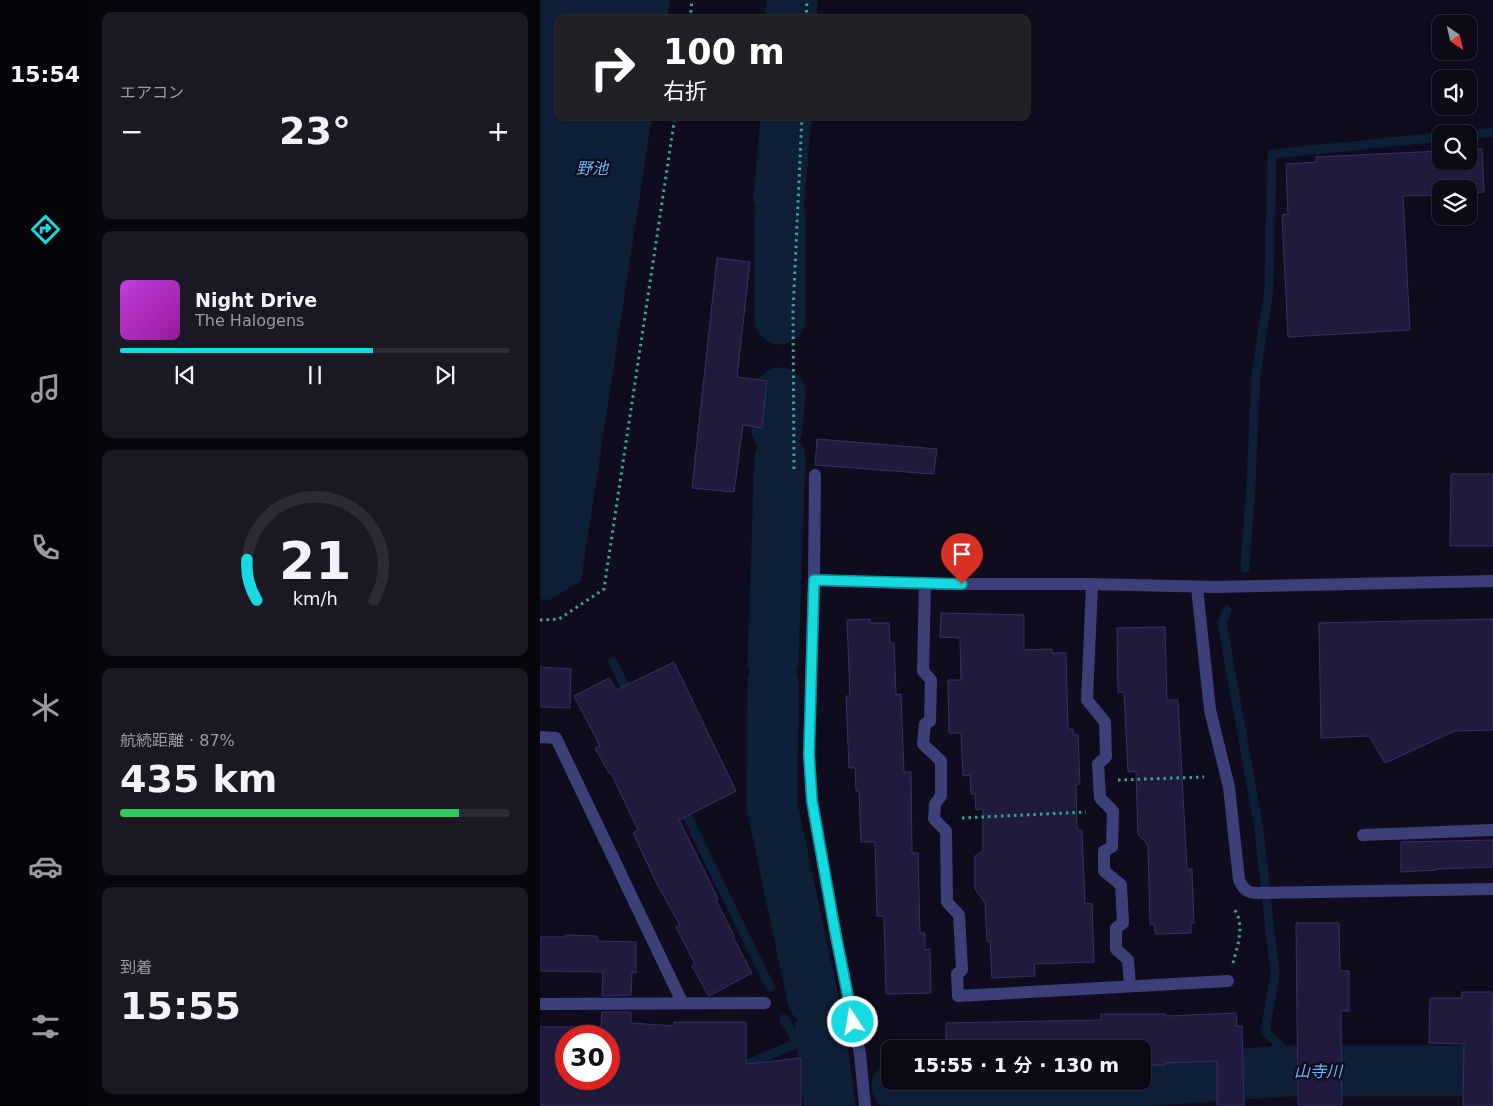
<!DOCTYPE html>
<html lang="ja">
<meta charset="utf-8">
<style>
:root{--surface:#0b0a16;--page:#191823;--text:#f1f3f6;--muted:#9a9aa1;--line:#2b2b35;--accent:#15dae0}
body{margin:0;font-family:"DejaVu Sans","Noto Sans JP",sans-serif;background:var(--page);color:var(--text);height:100vh;display:flex;flex-direction:column;font-size:19px;white-space:nowrap}
*{box-sizing:border-box;margin:0}
p{font-size:16px;color:var(--muted)}
.icon{flex:none;width:28px;height:28px;fill:none;stroke:currentColor;stroke-width:2;stroke-linecap:round;stroke-linejoin:round}
.map{position:relative;flex:1;overflow:hidden}
.panel{display:flex;flex-direction:column;gap:12px;padding:12px;background:#06060c;width:450px}
.panel>*{flex:none}
.guide{position:absolute;left:15px;top:15px;width:475px;height:105px;border-radius:10px;box-shadow:0 1px 4px #0004,0 0 0 1px var(--line);background:#202124;color:#fff;overflow:hidden}
.needle{width:32px;rotate:146deg}
.fabs{position:absolute;left:892px;top:15px;display:grid;gap:10px}
.fabs a{display:grid;place-items:center;width:45px;height:45px;border-radius:10px;background:var(--surface);box-shadow:0 1px 4px #0004,0 0 0 1px var(--line);font-size:25px}
.speed{position:absolute;left:15px;top:1025px;display:flex;gap:10px;font-size:25px;font-weight:700;text-align:center}
.speed>*{display:grid;place-content:center;width:65px;height:65px;border-radius:50%;background:var(--surface);box-shadow:0 1px 4px #0004,0 0 0 1px var(--line);line-height:1}
.speed .limit{border:8px solid #d22;background:#fff;color:#111}
.pin{position:absolute;display:grid;place-items:center;width:42px;height:42px;color:#fff;margin:-51px -21px;border-radius:50% 50% 50% 0;rotate:-45deg;box-shadow:0 0 5px #0007}
.pin .icon{rotate:45deg}
.me{position:absolute;width:55px;margin:-28px;rotate:348deg;stroke-linejoin:round;filter:drop-shadow(0 0 4px #0008)}
.turn{display:flex;align-items:center;gap:18px;height:105px;padding:0 25px;font-size:22px}
.turn .icon{width:65px;height:65px;stroke-width:2.5}
.turn b{display:block;font-size:35px;line-height:42px}
.big{font-size:38px;font-weight:600;line-height:1.1}
.panel .widget{flex:1;display:flex;flex-direction:column;justify-content:center;gap:8px;min-width:0;padding:0 18px;border-radius:10px;background:var(--page)}
.panel .dial{align-items:center;gap:0}
.dial svg{height:130px;overflow:visible;fill:none;stroke:var(--line);stroke-width:7;stroke-linecap:round;text-anchor:middle}
.dial text{fill:var(--text);stroke:none}
.song{display:flex;align-items:center;gap:15px}
.cover{width:60px;height:60px;border-radius:8px;background:linear-gradient(135deg,hsl(290 70% 55%),hsl(300 70% 35%))}
.played{height:5px;border-radius:2px;background:linear-gradient(90deg,var(--accent) 65%,var(--line) 65%)}
.keys{display:flex;justify-content:space-around;direction:ltr}
.heat{display:flex;justify-content:space-between;align-items:center;font-size:28px;direction:ltr}
.charge{height:8px;border-radius:4px;background:linear-gradient(90deg,#34c759 87%,var(--line) 0)}
.trip{position:absolute;left:341px;top:1040px;width:270px;height:50px;border-radius:10px;background:var(--surface);box-shadow:0 1px 4px #0004,0 0 0 1px var(--line);font-weight:600;line-height:50px;text-align:center}
main{display:flex;flex:1;min-height:0}
.tab-bar{display:flex;flex-direction:column;width:90px;justify-content:space-around;align-items:center;background:#040409;color:var(--muted)}
.tab-bar .icon{width:35px;height:35px}
.tab-bar .selected{color:var(--accent)}
.tab-bar b{font-size:22px;color:var(--text)}
.map>svg:first-child{display:block}
</style>
<main>
<nav class="tab-bar">
<b>15:54</b>
<svg class="icon selected" aria-label="directions" viewBox="0 0 24 24"><path d="M12 3l9 9-9 9-9-9zM9 14v-3h6M13 9l2 2-2 2"/></svg>
<svg class="icon" aria-label="music" viewBox="0 0 24 24"><path d="M9 18V5l10-2v13"/><circle cx="6" cy="18" r="3"/><circle cx="16" cy="16" r="3"/></svg>
<svg class="icon" aria-label="phone" viewBox="0 0 24 24"><path d="M5 4h4l2 5-3 2q2 4 5 5l2-3 5 2v4C11 20 4 13 5 4z"/></svg>
<svg class="icon" aria-label="climate" viewBox="0 0 24 24"><path d="M12 3v18M4 7l16 10M4 17L20 7"/></svg>
<svg class="icon" aria-label="car" viewBox="0 0 24 24"><path d="M5 17H2v-5l4-1 3-4h7l3 4 3 1v5h-3M9 17h6M6 11h13"/><circle cx="7" cy="17" r="2"/><circle cx="17" cy="17" r="2"/></svg>
<svg class="icon" aria-label="filters" viewBox="0 0 24 24"><path d="M4 7h16M4 17h16"/><circle cx="9" cy="7" r="2"/><circle cx="15" cy="17" r="2"/></svg>
</nav>
<section class="panel">
<div class="widget"><p>エアコン</p>
<div class="heat"><a>−</a><b class="big">23°</b><a>+</a></div>
</div>
<div class="widget">
<div class="song"><i class="cover"></i><div><b>Night Drive</b><p>The Halogens</p></div></div>
<div class="played"></div>
<div class="keys"><svg class="icon" aria-label="previous" viewBox="0 0 24 24"><path d="M18 5L8 12l10 7zM5 5v14"/></svg><svg class="icon" aria-label="pause" viewBox="0 0 24 24"><path d="M8 5v14M16 5v14"/></svg><svg class="icon" aria-label="next" viewBox="0 0 24 24"><path d="M6 5l10 7-10 7zM19 5v14"/></svg></div>
</div>
<div class="widget dial"><svg viewBox="0 0 100 80">
<path d="M14 69A42 42 0 1 1 86 69"/>
<path d="M14 69A42 42 0 0 1 8 44" stroke="#15dae0"/>
<text x="50" y="56" font-size="32" font-weight="700">21</text>
<text x="50" y="72" font-size="11">km/h</text>
</svg></div>
<div class="widget"><p>航続距離 · 87%</p><b class="big">435 km</b><div class="charge"></div></div>
<div class="widget"><p>到着</p><b class="big">15:55</b></div>
</section>
<div class="map">
<svg width="953" height="1106" viewBox="0 0 953 1106">
<rect width="100%" height="100%" fill="#0f0d1d"/>
<path fill="#0d1f36" d="M0,0H130L127,19H19V116H112L41,581L9,600L0,599Z"/>
<g fill="none" stroke-linecap="round" stroke-linejoin="round">
<path stroke="#0d1f36" stroke-width="9" d="M929,135L953,132
M705,568L711,484L716,374L729,290L732,154L901,137
M687,610L682,623L719,829L735,975L725,1031L743,1049L747,1071
M73,662L90,696
M142,805L230,987
M244,1019L258,1043
M196,1065L207,1064L258,1043L281,1038"/>
<path stroke="#0d1f36" stroke-width="51" d="M251,19L252,0
M239,198L246,116
M240,216V319
M237,429L240,393
M233,661L240,458
M233,682L232,806L273,999
M280,1031L290,1106
M602,1081L747,1071H953
M357,1086L428,1090L599,1081"/>
</g>
<path fill="#201b3c" stroke="#362f66" fill-rule="evenodd" d="M929,149H942L944,192L929,193V189H901V195L863,196L870,330L748,337L742,215L748,214L746,164L776,162V157L901,151V161H929Z
M177,258L210,262L197,377L227,381L222,428L203,425L194,492L152,488Z
M277,439L397,449L394,471L393,474L275,465Z
M911,474H953V546H910Z
M401,613L484,615V650L512,649V653H526L528,729H533V735H538L540,784H536L537,830H542L545,904L552,903L554,962L494,964L495,976L452,978L450,941H447L445,903L435,889V856L443,851V809L436,810L435,794H431L430,775L423,776L421,733H409L408,680H421L420,638L400,637Z
M330,619V623H349L350,643H354L356,695L361,694L364,772H371L372,853H378L380,933H385V950L390,949L391,993L346,994L344,916H337L335,842H321L319,791H316L315,768H309L306,696H310L307,620Z
M953,619V730L915,731L845,763L829,736L781,738L779,623Z
M625,627L627,700H638L647,869H652L654,923H651V933L615,934L614,924H610L608,845L598,834L596,771L588,772L584,692H578L577,628Z
M134,662L196,791L139,820L178,899L176,900L194,936L193,937L212,973L171,995H168L152,966L155,964L136,927L140,925L118,886L93,833L98,830L71,773H69L55,748L60,746L34,696L69,678L76,690Z
M0,667L31,669L30,708L0,707Z
M953,840V867L897,869V870L861,872V842Z
M756,923H799L800,971H809V1011H801L802,1106H758Z
M25,935L57,936V941L96,942V973L92,972L91,995L62,996L63,972L0,971V937H25Z
M922,992H952L953,1106H923L924,1044L889,1043L890,998H922Z
M62,1012H91V1023L134,1026V1022H206V1064L261,1058V1106H0V1027H61ZM26,1036H69V1079H26Z
M696,1013L697,1026H702L704,1106H677V1061L626,1063V1065H602V1049H406V1023L561,1020V1014H626V1016Z"/>
<g fill="none" stroke-linecap="round" stroke-linejoin="round">
<path stroke="#38a496" stroke-width="3" stroke-dasharray="2.5 4" stroke-linecap="butt" d="M150,19L152,0
M266,19L267,0
M254,469L253,312L262,116
M0,620L19,619L64,589L135,116
M578,780L664,777
M422,818L546,812
M693,963C698,945 705,924 694,909"/>
<path stroke="#3d3f78" stroke-width="12" d="M275,475L274,580L269,755L272,801L295,931L320,1054L325,1106
M274,580L385,584H552L676,587L953,581
M385,584L383,671L391,680L390,721L385,724L383,744L401,761V796L395,804L394,819L406,831L407,902L419,915L422,970L417,974L418,996L688,981
M552,584L547,700L565,722L566,757L558,764L560,798L573,811L572,847L564,851V871L581,885L583,923L576,928V949L588,960L590,986
M657,587L670,710L689,787L699,880C704,890 707,893 718,893L953,889
M0,737L16,738L142,1002
M823,835L953,830
M0,1004L225,1003"/>
</g>
<g fill="none" stroke-linecap="round" stroke-linejoin="round">
<defs>
<path id="route" d="M313,1022L295,931L272,801L269,755L274,580L422,584"/>
</defs>
<use href="#route" stroke="#0e8e92" stroke-width="12"/>
<use href="#route" stroke="#15dae0" stroke-width="9"/>
</g>
<g text-anchor="middle" dominant-baseline="central" stroke-width="5" stroke-linejoin="round" paint-order="stroke">
<g font-size="16" font-style="italic" fill="#65baf1" stroke="#0f0d1d">
<text x="52" y="168">野池</text>
<text x="778" y="1071">山寺川</text>
</g>
</g>
</svg>
<div class="fabs">
<a><svg class="needle" viewBox="-14 -14 28 28"><path d="M0-13l5 13h-10z" fill="#e53935"/><path d="M0 13l5-13h-10z" fill="#9a9aa1"/></svg></a>
<a><svg class="icon" aria-label="sound" viewBox="0 0 24 24"><path d="M4 9h4l5-4v14l-5-4H4zM17 9q2 3 0 6"/></svg></a>
<a><svg class="icon" aria-label="search" viewBox="0 0 24 24"><circle cx="10" cy="10" r="6"/><path d="M15 15l6 6"/></svg></a>
<a><svg class="icon" aria-label="layers" viewBox="0 0 24 24"><path d="M12 4l9 5-9 5-9-5zM3 14l9 5 9-5"/></svg></a>
</div>
<div class="speed"><div class="limit">30</div></div>
<div class="pin" style="left:422px;top:584px;background:#d93025"><svg class="icon" aria-label="arrive" viewBox="0 0 24 24"><path d="M6 21V4h12l-3 4 3 4H6"/></svg></div>
<svg class="me" style="left:313px;top:1022px" viewBox="-20 -20 40 40"><circle r="17" fill="#15dae0" stroke="#fff" stroke-width="3"/><path d="M0-11L8 9 0 5-8 9z" fill="#fff"/></svg>
<div class="trip">15:55 · 1 分 · 130 m</div>
<div class="guide">
<div class="turn"><svg class="icon" aria-label="right" viewBox="0 0 24 24"><path d="M7 20v-9h11M14 6l5 5-5 5"/></svg><div><b>100 m</b>右折</div></div>
</div>
</div>
</main>
